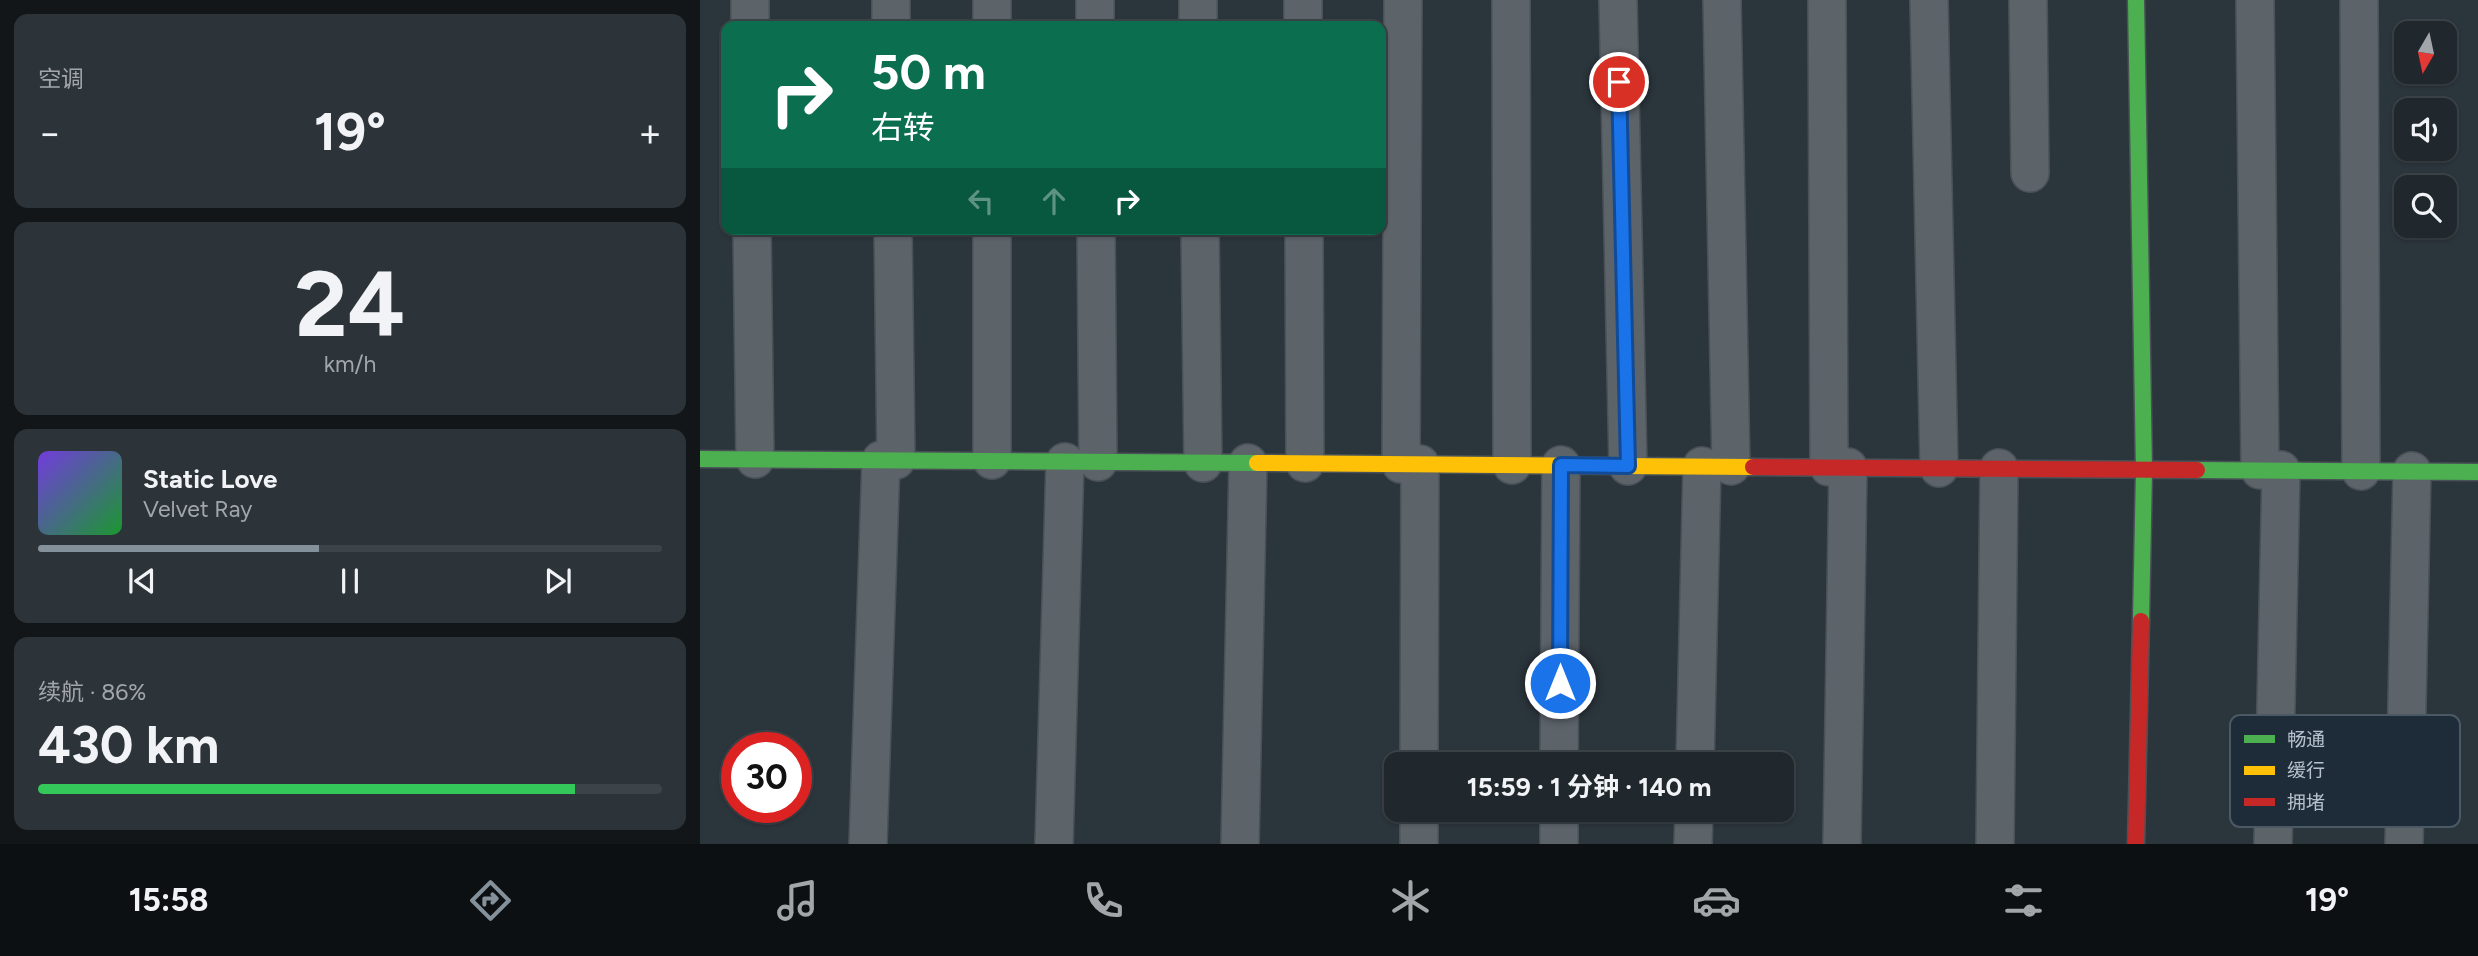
<!DOCTYPE html>
<html lang="zh">
<meta charset="utf-8">
<style>
:root{--surface:#20282d;--page:#2d3439;--text:#f1f3f6;--muted:#a2a6aa;--line:#3d4449;--accent:#85919a}
body{margin:0;font-family:Figtree,"Noto Sans SC",sans-serif;background:var(--page);color:var(--text);height:100vh;display:flex;flex-direction:column;font-size:26px;white-space:nowrap}
*{box-sizing:border-box;margin:0}
p{font-size:23px;color:var(--muted)}
.icon{flex:none;width:38px;height:38px;fill:none;stroke:currentColor;stroke-width:2;stroke-linecap:round;stroke-linejoin:round}
.map{position:relative;flex:1;overflow:hidden}
.panel{display:flex;flex-direction:column;gap:14px;padding:14px;background:#121619;width:700px}
.panel>*{flex:none}
.banner{position:absolute;left:21px;top:21px;width:665px;height:214px;border-radius:14px;box-shadow:0 2px 5px #0004,0 0 0 2px var(--line);background:#0b6e4f;color:#fff;overflow:hidden}
.needle{width:46px;rotate:189deg}
.buttons{position:absolute;left:1694px;top:21px;display:grid;gap:14px}
.buttons a{display:grid;place-items:center;width:63px;height:63px;border-radius:14px;background:var(--surface);box-shadow:0 2px 5px #0004,0 0 0 2px var(--line);font-size:35px}
.speed{position:absolute;left:21px;top:732px;display:flex;gap:14px;font-size:35px;font-weight:700;text-align:center}
.speed>*{display:grid;place-content:center;width:91px;height:91px;border-radius:50%;background:var(--surface);box-shadow:0 2px 5px #0004,0 0 0 2px var(--line);line-height:1}
.speed .limit{border:10px solid #d22;background:#fff;color:#111}
.pin{position:absolute;display:grid;place-items:center;width:60px;height:60px;color:#fff;margin:-30px;border:4px solid #fff;border-radius:50%;box-shadow:0 2px 7px #0007}
.me{position:absolute;width:77px;margin:-38px;rotate:0deg;stroke-linejoin:round;filter:drop-shadow(0 0 5px #0008)}
.turn{display:flex;align-items:center;gap:24px;height:147px;padding:0 35px;font-size:32px}
.turn .icon{width:91px;height:91px;stroke-width:2.5}
.turn b{display:block;font-size:49px;line-height:60px}
.lanes{display:flex;align-items:center;height:66px;padding:0 35px;background:#0003;justify-content:center;gap:35px;direction:ltr}
.lanes .off{opacity:.35}
.big{font-size:52px;font-weight:700;line-height:1.1}
.panel .card{flex:1;display:flex;flex-direction:column;justify-content:center;gap:10px;min-width:0;padding:0 24px;border-radius:14px;background:var(--page)}
.panel .dial{align-items:center;gap:0}
.dial b{font-size:91px;line-height:1}
.song{display:flex;align-items:center;gap:21px}
.cover{width:84px;height:84px;border-radius:10px;background:linear-gradient(135deg,hsl(260 70% 55%),hsl(130 70% 35%))}
.played{height:7px;border-radius:4px;background:linear-gradient(90deg,var(--accent) 45%,var(--line) 45%)}
.keys{display:flex;justify-content:space-around;direction:ltr}
.heat{display:flex;justify-content:space-between;align-items:center;font-size:38px;direction:ltr}
.charge{height:10px;border-radius:5px;background:linear-gradient(90deg,#34c759 86%,var(--line) 0)}
.trip{position:absolute;left:684px;top:752px;width:410px;height:70px;border-radius:14px;background:var(--surface);box-shadow:0 2px 5px #0004,0 0 0 2px var(--line);font-weight:700;line-height:70px;text-align:center}
.tabs{display:flex;height:112px;justify-content:space-around;align-items:center;background:#0d1012;color:var(--muted)}
.tabs .icon{width:49px;height:49px}
.tabs .active{color:var(--accent)}
.tabs b{font-size:32px;color:var(--text)}
main{display:flex;flex:1;min-height:0}
.map>svg:first-child{display:block}
</style>
<main>
<section class="panel">
<div class="card"><p>空调</p>
<div class="heat"><a>−</a><b class="big">19°</b><a>+</a></div>
</div>
<div class="card dial"><b>24</b><p>km/h</p></div>
<div class="card">
<div class="song"><i class="cover"></i><div><b>Static Love</b><p>Velvet Ray</p></div></div>
<div class="played"></div>
<div class="keys"><svg class="icon" aria-label="previous" viewBox="0 0 24 24"><path d="M18 5L8 12l10 7zM5 5v14"/></svg><svg class="icon" aria-label="pause" viewBox="0 0 24 24"><path d="M8 5v14M16 5v14"/></svg><svg class="icon" aria-label="next" viewBox="0 0 24 24"><path d="M6 5l10 7-10 7zM19 5v14"/></svg></div>
</div>
<div class="card"><p>续航 · 86%</p><b class="big">430 km</b><div class="charge"></div></div>
</section>
<div class="map">
<svg width="1778" height="844" viewBox="0 0 1778 844">
<rect width="100%" height="100%" fill="#2b353c"/>
<g fill="none" stroke-linecap="round" stroke-linejoin="round">
<defs>
<path id="street" d="M50,0V26
M191,0V26
M395,0V26
M498,0V26
M603,0V26
M811,0L812,465
M918,0L928,466
M1022,0L1031,466
M1127,0L1129,467
M1229,0L1239,468
M1328,0L1330,173
M1555,0L1560,470
M1659,0L1661,471
M292,26V0
M52,229L55,459
M193,229L196,460
M396,229L398,462
M500,229L503,463
M604,229L605,463
M292,460V229
M701,464L703,0
M719,765L720,464
M859,765L861,465
M995,765L1002,466
M168,844L181,460
M354,844L365,462
M540,844L548,463
M719,844V810
M859,844V810
M993,844L994,810
M1142,844L1148,467
M1295,844L1299,468
M1573,844L1581,470
M1704,844L1712,471"/>
<path id="fast" d="M1436,0L1444,470L1441,621
M0,459L557,463
M1497,470L1778,472"/>
<path id="slow" d="M557,463L1053,467"/>
<path id="jam" d="M1053,467L1497,470
M1436,844L1441,621"/>
</defs>
<use href="#street" stroke="#495156" stroke-width="40"/>
<use href="#fast" stroke="#495156" stroke-width="19"/>
<use href="#slow" stroke="#495156" stroke-width="19"/>
<use href="#jam" stroke="#495156" stroke-width="19"/>
<use href="#street" stroke="#5c6369" stroke-width="37"/>
<use href="#fast" stroke="#4caf50" stroke-width="16"/>
<use href="#slow" stroke="#ffc107" stroke-width="16"/>
<use href="#jam" stroke="#c62828" stroke-width="16"/>
</g>
<g fill="none" stroke-linecap="round" stroke-linejoin="round">
<defs>
<path id="route" d="M860,683L861,465L928,466L919,82"/>
</defs>
<use href="#route" stroke="#114b97" stroke-width="18"/>
<use href="#route" stroke="#1a73e8" stroke-width="12"/>
</g>
<rect x="1530" y="715" width="230" height="112" rx="10" fill="#1d2c38" stroke="#4b5965" stroke-width="2"/>
<rect x="1544" y="735" width="31" height="8" fill="#4caf50"/>
<rect x="1544" y="766" width="31" height="9" fill="#ffc107"/>
<rect x="1544" y="798" width="31" height="8" fill="#c62828"/>
<g font-size="19" fill="#b5c2cd">
<text x="1587" y="746">畅通</text>
<text x="1587" y="777">缓行</text>
<text x="1587" y="809">拥堵</text>
</g>
</svg>
<div class="buttons">
<a><svg class="needle" viewBox="-14 -14 28 28"><path d="M0-13l5 13h-10z" fill="#e53935"/><path d="M0 13l5-13h-10z" fill="#a2a6aa"/></svg></a>
<a><svg class="icon" aria-label="sound" viewBox="0 0 24 24"><path d="M4 9h4l5-4v14l-5-4H4zM17 9q2 3 0 6"/></svg></a>
<a><svg class="icon" aria-label="search" viewBox="0 0 24 24"><circle cx="10" cy="10" r="6"/><path d="M15 15l6 6"/></svg></a>
</div>
<div class="speed"><div class="limit">30</div></div>
<div class="pin" style="left:919px;top:82px;background:#d93025"><svg class="icon" aria-label="arrive" viewBox="0 0 24 24"><path d="M6 21V4h12l-3 4 3 4H6"/></svg></div>
<svg class="me" style="left:860px;top:683px" viewBox="-20 -20 40 40"><circle r="17" fill="#1a73e8" stroke="#fff" stroke-width="3"/><path d="M0-11L8 9 0 5-8 9z" fill="#fff"/></svg>
<div class="trip">15:59 · 1 分钟 · 140 m</div>
<div class="banner">
<div class="turn"><svg class="icon" aria-label="right" viewBox="0 0 24 24"><path d="M7 20v-9h11M14 6l5 5-5 5"/></svg><div><b>50 m</b>右转</div></div>
<div class="lanes"><svg class="icon off" aria-label="left" viewBox="0 0 24 24"><path d="M17 20v-9H6M10 6l-5 5 5 5"/></svg><svg class="icon off" aria-label="ahead" viewBox="0 0 24 24"><path d="M12 20V5M6 11l6-6 6 6"/></svg><svg class="icon" aria-label="right" viewBox="0 0 24 24"><path d="M7 20v-9h11M14 6l5 5-5 5"/></svg></div>
</div>
</div>
</main>
<nav class="tabs">
<b>15:58</b>
<svg class="icon active" aria-label="directions" viewBox="0 0 24 24"><path d="M12 3l9 9-9 9-9-9zM9 14v-3h6M13 9l2 2-2 2"/></svg>
<svg class="icon" aria-label="music" viewBox="0 0 24 24"><path d="M9 18V5l10-2v13"/><circle cx="6" cy="18" r="3"/><circle cx="16" cy="16" r="3"/></svg>
<svg class="icon" aria-label="phone" viewBox="0 0 24 24"><path d="M5 4h4l2 5-3 2q2 4 5 5l2-3 5 2v4C11 20 4 13 5 4z"/></svg>
<svg class="icon" aria-label="climate" viewBox="0 0 24 24"><path d="M12 3v18M4 7l16 10M4 17L20 7"/></svg>
<svg class="icon" aria-label="car" viewBox="0 0 24 24"><path d="M5 17H2v-5l4-1 3-4h7l3 4 3 1v5h-3M9 17h6M6 11h13"/><circle cx="7" cy="17" r="2"/><circle cx="17" cy="17" r="2"/></svg>
<svg class="icon" aria-label="filters" viewBox="0 0 24 24"><path d="M4 7h16M4 17h16"/><circle cx="9" cy="7" r="2"/><circle cx="15" cy="17" r="2"/></svg>
<b>19°</b>
</nav>
